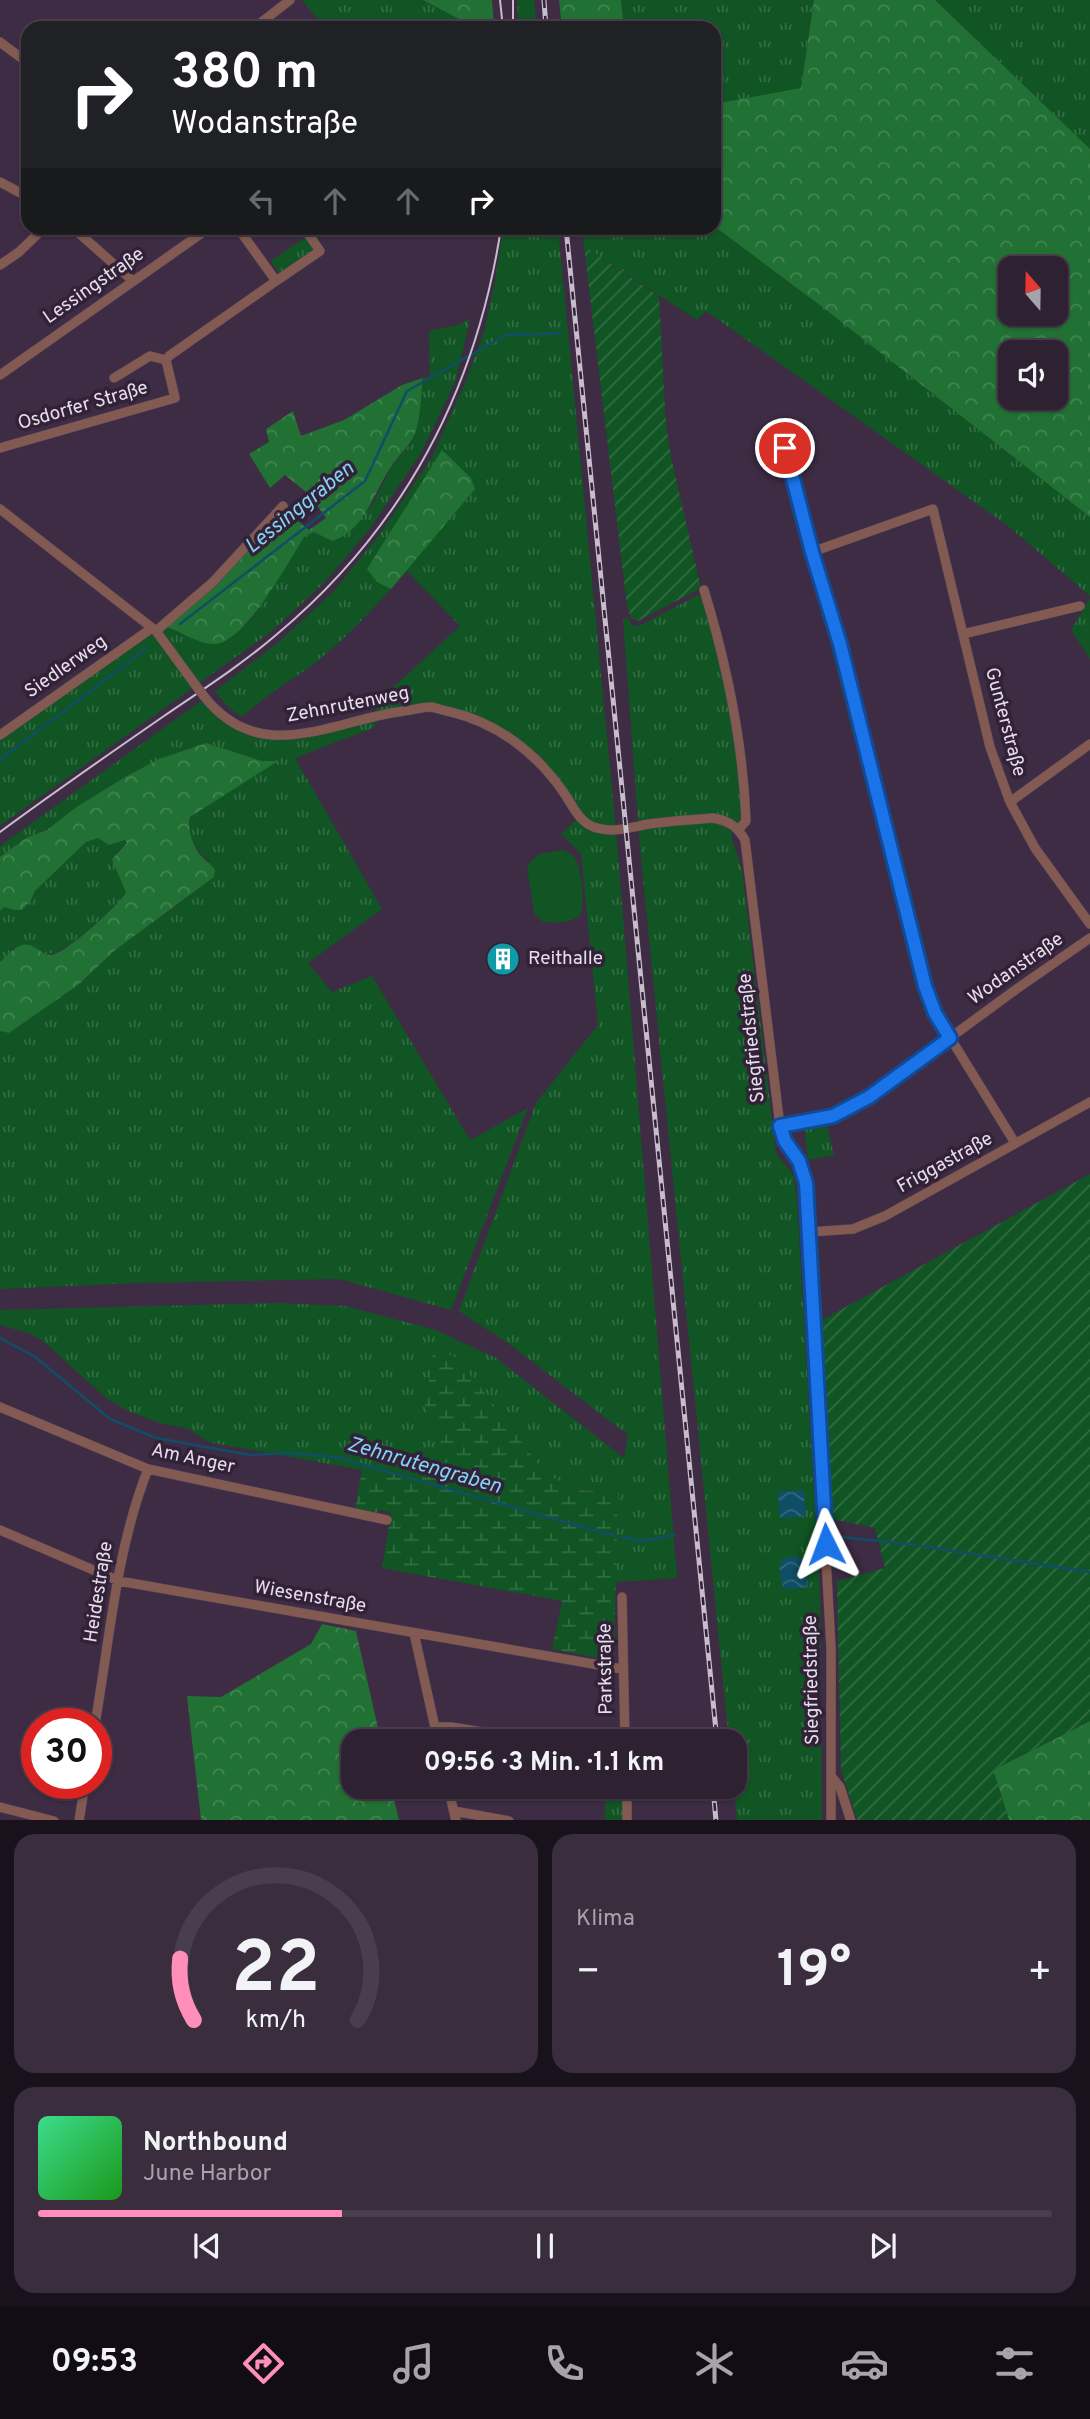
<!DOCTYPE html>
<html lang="de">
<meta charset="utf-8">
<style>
:root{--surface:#2e2132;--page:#3a2e3e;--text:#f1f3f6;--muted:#a7a3ac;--line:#493e4d;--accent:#ff8eba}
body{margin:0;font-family:Overpass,sans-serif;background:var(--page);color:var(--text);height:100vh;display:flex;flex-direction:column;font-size:26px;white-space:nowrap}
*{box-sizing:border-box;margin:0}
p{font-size:23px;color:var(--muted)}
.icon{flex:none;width:38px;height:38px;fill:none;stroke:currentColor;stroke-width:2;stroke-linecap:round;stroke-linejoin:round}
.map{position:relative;height:1820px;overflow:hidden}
.drawer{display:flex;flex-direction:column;gap:14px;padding:14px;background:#19121c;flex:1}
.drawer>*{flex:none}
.hud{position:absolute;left:21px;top:21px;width:700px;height:214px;border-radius:21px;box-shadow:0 2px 5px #0004,0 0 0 2px var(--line);background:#202124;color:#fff;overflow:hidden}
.needle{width:46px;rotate:340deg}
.controls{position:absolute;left:998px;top:256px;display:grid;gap:14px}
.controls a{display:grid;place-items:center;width:70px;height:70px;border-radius:14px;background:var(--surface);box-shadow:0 2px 5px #0004,0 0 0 2px var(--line);font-size:35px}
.speed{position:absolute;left:21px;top:1708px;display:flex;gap:14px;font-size:35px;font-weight:700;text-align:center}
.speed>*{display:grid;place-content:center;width:91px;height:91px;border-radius:50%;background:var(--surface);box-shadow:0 2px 5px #0004,0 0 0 2px var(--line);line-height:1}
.speed .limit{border:10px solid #d22;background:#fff;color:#111}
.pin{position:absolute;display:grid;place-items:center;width:60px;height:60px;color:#fff;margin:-30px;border:4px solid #fff;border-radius:50%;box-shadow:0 2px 7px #0007}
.me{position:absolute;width:77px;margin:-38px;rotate:357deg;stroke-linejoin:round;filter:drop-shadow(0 0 5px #0008)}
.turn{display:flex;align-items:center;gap:24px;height:147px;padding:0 35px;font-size:32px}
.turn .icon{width:91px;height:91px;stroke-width:2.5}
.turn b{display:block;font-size:49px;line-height:60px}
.lanes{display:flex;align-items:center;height:66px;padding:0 35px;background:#0003;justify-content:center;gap:35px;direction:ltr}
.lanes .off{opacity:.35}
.big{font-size:52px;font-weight:700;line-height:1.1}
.drawer .tile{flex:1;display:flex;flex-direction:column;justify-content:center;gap:10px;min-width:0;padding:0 24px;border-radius:21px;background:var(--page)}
.drawer .dial{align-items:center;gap:0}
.dial svg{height:182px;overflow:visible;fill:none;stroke:var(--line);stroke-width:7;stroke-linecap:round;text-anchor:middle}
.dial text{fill:var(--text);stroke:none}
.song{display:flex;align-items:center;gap:21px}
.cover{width:84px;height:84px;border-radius:10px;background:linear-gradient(135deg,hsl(150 70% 55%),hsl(120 70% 35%))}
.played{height:7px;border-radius:4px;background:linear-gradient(90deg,var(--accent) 30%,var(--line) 30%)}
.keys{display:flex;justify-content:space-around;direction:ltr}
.heat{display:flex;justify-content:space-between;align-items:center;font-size:38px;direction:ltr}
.drawer .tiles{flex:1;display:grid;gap:14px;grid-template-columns:1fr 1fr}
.tile:last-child{grid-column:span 2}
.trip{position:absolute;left:341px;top:1729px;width:406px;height:70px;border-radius:21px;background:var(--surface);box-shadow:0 2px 5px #0004,0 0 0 2px var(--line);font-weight:700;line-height:70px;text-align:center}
.tabs{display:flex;height:112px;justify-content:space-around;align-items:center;background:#120d14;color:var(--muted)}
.tabs .icon{width:49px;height:49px}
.tabs .selected{color:var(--accent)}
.tabs b{font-size:32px;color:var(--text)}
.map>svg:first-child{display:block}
</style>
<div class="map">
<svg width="1090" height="1821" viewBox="0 0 1090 1821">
<defs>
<pattern id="grass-tufts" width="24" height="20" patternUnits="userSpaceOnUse" patternTransform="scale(1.75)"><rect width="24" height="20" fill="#105523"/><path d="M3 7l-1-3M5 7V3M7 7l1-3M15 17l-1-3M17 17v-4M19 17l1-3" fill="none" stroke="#336d43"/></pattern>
<pattern id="forest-crowns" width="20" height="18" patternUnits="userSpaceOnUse" patternTransform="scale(1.75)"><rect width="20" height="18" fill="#217134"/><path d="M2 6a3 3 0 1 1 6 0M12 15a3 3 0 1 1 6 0" fill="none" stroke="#418552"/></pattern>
<pattern id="wetland-marsh" width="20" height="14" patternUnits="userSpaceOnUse" patternTransform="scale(1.75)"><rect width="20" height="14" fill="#105523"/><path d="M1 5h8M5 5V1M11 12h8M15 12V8" fill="none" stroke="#336d43"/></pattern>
<pattern id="garden-furrows" width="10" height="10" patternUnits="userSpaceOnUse" patternTransform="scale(1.75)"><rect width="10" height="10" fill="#105523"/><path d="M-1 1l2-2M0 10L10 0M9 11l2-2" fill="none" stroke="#336d43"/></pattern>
<pattern id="water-waves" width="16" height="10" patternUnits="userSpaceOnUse" patternTransform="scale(1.75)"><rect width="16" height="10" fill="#104e67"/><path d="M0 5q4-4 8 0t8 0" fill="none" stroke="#33677d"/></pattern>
</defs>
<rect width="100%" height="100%" fill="#3d2c43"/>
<path fill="url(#grass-tufts)" d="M302,0H423L476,28H325Z
M517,0H534L537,28H518Z
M621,0H814L801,89L714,104V28H624Z
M935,0H1090V149Z
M714,226L821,306L1090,517V596L1008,526L706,311L697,320L584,246L582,228Z
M503,228H558L616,830L677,1578L616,1582L618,1492L574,1490L544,1472L482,1389L454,1357L425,1408L441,1435L437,1480L362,1470L208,1442L189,1429L160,1423L130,1412L106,1398L43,1341L31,1334L0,1325V1310L281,1303L345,1306L436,1330L496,1358L624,1458L628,1435L509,1344L459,1311L536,1103L598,1025L581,854L561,834L579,817L561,789L505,733L431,707L378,714L374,705L460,626L407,571C379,602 352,633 320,659C294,680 266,694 242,717L228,707L215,691L280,641L333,592L379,535L431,459L465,383L484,332L496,276Z
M306,237L315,250L280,274L271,261Z
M470,319L456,380L421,453L369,530L323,584L272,631L0,826V739L148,635L155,636L166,627L181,631L199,641L229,639L253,617L305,536L314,532L332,541L371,507L391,468L410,444L417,426L423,378L430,376L429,333L432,330L459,325Z
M698,595L704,598L734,717L742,815L731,836L742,869L776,1153L794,1176L797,1201L820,1595L822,1820H737L734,1787L735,1741H729L640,848L623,620L627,617L632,625L639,626Z
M1090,598V659L1071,630Z
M201,701C253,755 303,740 367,721H377L373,728L295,758L382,909L308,963L332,992L372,976L470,1140L528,1108L451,1310L339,1279L137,1283L0,1289V1031L9,1033L78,985L114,951L200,888L209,861C196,852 186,832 190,817L276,761H262L206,743L159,759L125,777L75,808L47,830L26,838L0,857V846Z
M98,838L109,845L126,840L127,843L117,852L126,893C115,907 66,955 48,954C42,954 38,950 34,946L14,948L0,962V911L4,907L13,910L31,900L35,891L86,842Z
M826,1121L834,1155L808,1160L804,1126Z
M605,1787H624L625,1820L605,1821Z"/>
<path fill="url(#forest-crowns)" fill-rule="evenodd" d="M423,0H492L494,28H476Z
M559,0H621L624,28H562Z
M814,0H935L1090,149V517L821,306L714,226V104L801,88ZM1010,268H1055V313H1010ZM1010,352H1055V397H1010Z
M423,378C421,394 421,411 417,427C413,444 400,453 391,467C373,493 365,531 332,541L314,532L305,536C288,561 244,647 212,644C196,643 181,631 166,627L283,509L309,530L326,518L310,495L285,475L270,488L249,454L269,442L266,429L293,411L301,436L344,420L402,385Z
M442,450L471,478L475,489L391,589L377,582L367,569Z
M206,743L262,761H278L190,817C187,828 192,842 198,852C202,858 210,863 215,870L214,877L114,951L78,985L9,1033L0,1031V962C11,952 21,938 36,948C41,951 44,955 51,955C67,953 116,907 126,893L112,859L127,843L125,840L109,845L98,838L86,842L35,891L31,900L22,910H13L4,907L0,911V857L26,838L47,830L75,808L125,777L159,759Z
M322,1624L356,1631L381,1741H354V1787H391L399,1820H201L187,1696L221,1697L311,1644Z
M1090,1721V1820H1009L993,1770Z"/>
<path fill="url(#wetland-marsh)" d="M434,1346L454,1357L482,1389L544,1472L574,1490L618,1492L614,1661L552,1649L562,1601L382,1568L391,1513L379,1510L376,1513L355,1509L362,1470L437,1479L441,1435L425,1408Z"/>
<path fill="url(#garden-furrows)" d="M584,246L659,296L666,425L671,457L701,588L638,621L631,618L627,606Z
M1090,1174V1721L993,1770L1009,1820H857L841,1770L837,1581L885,1568L875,1528L832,1519L820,1321Z"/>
<path fill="#105523" d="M563,850C568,852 573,854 576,860C581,868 586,907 580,914C571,925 555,922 543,922L534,913L527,867L532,860L539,854Z"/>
<path fill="url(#water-waves)" d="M804,1490L806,1516L780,1518L778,1492Z
M794,1556L808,1560L807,1587L796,1589L783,1588L779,1567L783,1559Z"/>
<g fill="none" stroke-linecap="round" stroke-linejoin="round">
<path stroke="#104e67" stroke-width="2.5" d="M180,624L365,481L407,391L506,335L561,333
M0,760L148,647
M0,1338L34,1356L110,1419L156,1438L250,1455L290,1453L336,1457L615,1536
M622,1537L641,1541L675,1535
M842,1537L916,1545
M921,1546L1090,1572"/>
<defs>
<path id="minor" d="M254,28L290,0
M0,42L28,63
M0,182L28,197
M73,228L133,281
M238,228L276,281L320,251L309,235
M0,265L19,252L44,228
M0,375L209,228
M114,378L150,356L166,360
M781,428L812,552L840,644L925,987L935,1013L1015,1143
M0,448L175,398L166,360L169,356L276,281
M0,509L156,631L197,687
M812,552L933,509L990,747L1010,802L1035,848L1090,924
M704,590C727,665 743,742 746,821L739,829
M156,631L213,582L283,506
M963,634L1080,606
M203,695C260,769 332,720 404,711C413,710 422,707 431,707C437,708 445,711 451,712C497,723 535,752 562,790C572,804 579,824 597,828C614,833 632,827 649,824C670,821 692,820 713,818C729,821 737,826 745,840L780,1126L785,1141L799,1161L805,1183L831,1648V1821
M0,735L152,628
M1010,802L1090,744
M780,1126L833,1116L869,1097L1018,988L1090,938
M809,1232L853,1229L885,1216L1090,1102
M0,1407L148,1469L387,1520
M0,1530L119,1581L622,1669
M622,1597L625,1741
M414,1633L438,1741
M95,1724C110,1638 116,1550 148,1469
M435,1727H451L540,1741
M831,1776L840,1787L851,1821
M448,1787L456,1821
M627,1787V1821
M0,1807L54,1821
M454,1811L509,1821
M79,1821L85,1783"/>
</defs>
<use href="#minor" stroke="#58485e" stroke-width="10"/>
<use href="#minor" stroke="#825a51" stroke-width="9"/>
<path stroke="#c9bdcd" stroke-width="2" d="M500,0L503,28
M513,0V28
M0,832C54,792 109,754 164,716C202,690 241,665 276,635C403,529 476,391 501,228"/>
<defs>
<path id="rail" d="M544,0L546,28
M566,228L717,1741
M713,1787L716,1821"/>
</defs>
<use href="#rail" stroke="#c9bdcd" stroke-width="5"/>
<use href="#rail" stroke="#322238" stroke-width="2.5" stroke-dasharray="8" stroke-linecap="butt"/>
<defs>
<path id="minor-bridge" d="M197,687L203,695"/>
</defs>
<use href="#minor-bridge" stroke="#58485e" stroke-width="10" stroke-linecap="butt"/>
<use href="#minor-bridge" stroke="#825a51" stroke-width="9"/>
</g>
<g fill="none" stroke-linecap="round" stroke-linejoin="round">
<defs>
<path id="route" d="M785,448L812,552L840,644L925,986L935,1013L950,1038L869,1097L833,1116L780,1126L785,1141L799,1161L806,1183L826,1544"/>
</defs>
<use href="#route" stroke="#114b97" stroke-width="18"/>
<use href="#route" stroke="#1a73e8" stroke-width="12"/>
</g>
<defs>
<symbol id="building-disc" viewBox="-11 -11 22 22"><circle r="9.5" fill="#0f9aa8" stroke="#322238"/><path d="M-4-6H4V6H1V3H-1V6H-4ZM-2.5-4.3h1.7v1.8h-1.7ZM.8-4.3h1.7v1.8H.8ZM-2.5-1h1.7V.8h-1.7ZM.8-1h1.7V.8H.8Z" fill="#fff"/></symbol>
</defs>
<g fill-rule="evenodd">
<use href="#building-disc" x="484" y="940" width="38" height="38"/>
</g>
<g text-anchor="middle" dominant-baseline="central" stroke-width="7" stroke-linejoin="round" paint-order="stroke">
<g font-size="19" fill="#e8ddec" stroke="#322238">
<text transform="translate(94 286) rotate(-35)">Lessingstraße</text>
<text transform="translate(83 406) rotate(-16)">Osdorfer Straße</text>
<text transform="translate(66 667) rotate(-35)">Siedlerweg</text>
<text transform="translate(348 705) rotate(-11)">Zehnrutenweg</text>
<text transform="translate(1005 722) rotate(75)">Gunterstraße</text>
<text transform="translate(1016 969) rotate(-35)">Wodanstraße</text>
<text transform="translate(752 1038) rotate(-96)">Siegfriedstraße</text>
<text transform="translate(945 1163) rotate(-29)">Friggastraße</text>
<text transform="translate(193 1459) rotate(12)">Am Anger</text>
<text transform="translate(99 1592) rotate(-81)">Heidestraße</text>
<text transform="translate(310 1597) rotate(10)">Wiesenstraße</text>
<text transform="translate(606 1669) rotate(-91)">Parkstraße</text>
<text transform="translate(812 1680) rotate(-91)">Siegfriedstraße</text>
</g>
<g font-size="19" fill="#e8ddec" stroke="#322238" text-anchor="start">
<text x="528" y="959">Reithalle</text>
</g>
<g font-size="21" font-style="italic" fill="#86d1f6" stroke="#322238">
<text transform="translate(300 508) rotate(-39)">Lessinggraben</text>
<text transform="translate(424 1466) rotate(16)">Zehnrutengraben</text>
</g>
</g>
</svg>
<div class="controls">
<a><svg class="needle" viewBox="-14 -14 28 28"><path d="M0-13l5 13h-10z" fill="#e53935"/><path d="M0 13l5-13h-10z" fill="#a7a3ac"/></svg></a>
<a><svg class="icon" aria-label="sound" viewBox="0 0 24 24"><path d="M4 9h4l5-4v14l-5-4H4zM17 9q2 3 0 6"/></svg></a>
</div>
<div class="speed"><div class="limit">30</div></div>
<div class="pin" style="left:785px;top:448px;background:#d93025"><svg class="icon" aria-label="arrive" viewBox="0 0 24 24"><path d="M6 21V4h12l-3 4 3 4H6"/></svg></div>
<svg class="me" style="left:826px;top:1544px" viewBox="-20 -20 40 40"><path d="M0-17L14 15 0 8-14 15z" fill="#1a73e8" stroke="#fff" stroke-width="4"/></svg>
<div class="trip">09:56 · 3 Min. · 1.1 km</div>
<div class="hud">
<div class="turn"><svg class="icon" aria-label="right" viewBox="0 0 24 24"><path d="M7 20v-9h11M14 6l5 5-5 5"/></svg><div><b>380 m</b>Wodanstraße</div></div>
<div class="lanes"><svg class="icon off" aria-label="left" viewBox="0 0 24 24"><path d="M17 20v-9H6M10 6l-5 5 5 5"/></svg><svg class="icon off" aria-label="ahead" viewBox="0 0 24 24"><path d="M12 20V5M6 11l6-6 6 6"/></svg><svg class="icon off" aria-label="ahead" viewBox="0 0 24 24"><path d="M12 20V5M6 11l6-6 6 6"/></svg><svg class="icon" aria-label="right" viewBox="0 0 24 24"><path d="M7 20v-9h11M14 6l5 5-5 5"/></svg></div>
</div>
</div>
<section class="drawer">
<div class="tiles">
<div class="tile dial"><svg viewBox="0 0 100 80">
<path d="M14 69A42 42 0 1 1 86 69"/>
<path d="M14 69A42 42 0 0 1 8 42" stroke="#ff8eba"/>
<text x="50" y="56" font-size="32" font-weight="700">22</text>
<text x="50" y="72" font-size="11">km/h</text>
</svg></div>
<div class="tile"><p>Klima</p>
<div class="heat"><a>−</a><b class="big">19°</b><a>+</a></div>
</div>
<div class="tile">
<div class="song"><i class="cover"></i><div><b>Northbound</b><p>June Harbor</p></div></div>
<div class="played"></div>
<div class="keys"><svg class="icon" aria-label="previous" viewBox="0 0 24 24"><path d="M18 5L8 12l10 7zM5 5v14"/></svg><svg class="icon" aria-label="pause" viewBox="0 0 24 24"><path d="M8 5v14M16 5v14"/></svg><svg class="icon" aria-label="next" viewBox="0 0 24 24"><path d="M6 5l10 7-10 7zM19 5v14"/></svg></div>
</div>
</div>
</section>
<nav class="tabs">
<b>09:53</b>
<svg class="icon selected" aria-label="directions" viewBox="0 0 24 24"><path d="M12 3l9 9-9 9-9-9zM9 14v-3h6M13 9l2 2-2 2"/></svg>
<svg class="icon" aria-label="music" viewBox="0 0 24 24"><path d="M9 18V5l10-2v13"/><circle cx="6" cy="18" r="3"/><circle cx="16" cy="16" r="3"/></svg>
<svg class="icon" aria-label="phone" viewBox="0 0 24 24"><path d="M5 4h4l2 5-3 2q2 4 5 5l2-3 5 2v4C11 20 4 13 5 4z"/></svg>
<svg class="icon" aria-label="climate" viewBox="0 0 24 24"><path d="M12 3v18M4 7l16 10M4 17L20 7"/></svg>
<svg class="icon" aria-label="car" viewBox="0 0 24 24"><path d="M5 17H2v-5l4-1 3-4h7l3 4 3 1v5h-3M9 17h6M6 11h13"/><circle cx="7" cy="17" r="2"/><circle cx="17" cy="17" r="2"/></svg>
<svg class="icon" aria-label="filters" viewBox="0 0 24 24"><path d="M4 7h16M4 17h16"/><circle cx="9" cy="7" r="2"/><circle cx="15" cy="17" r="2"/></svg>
</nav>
